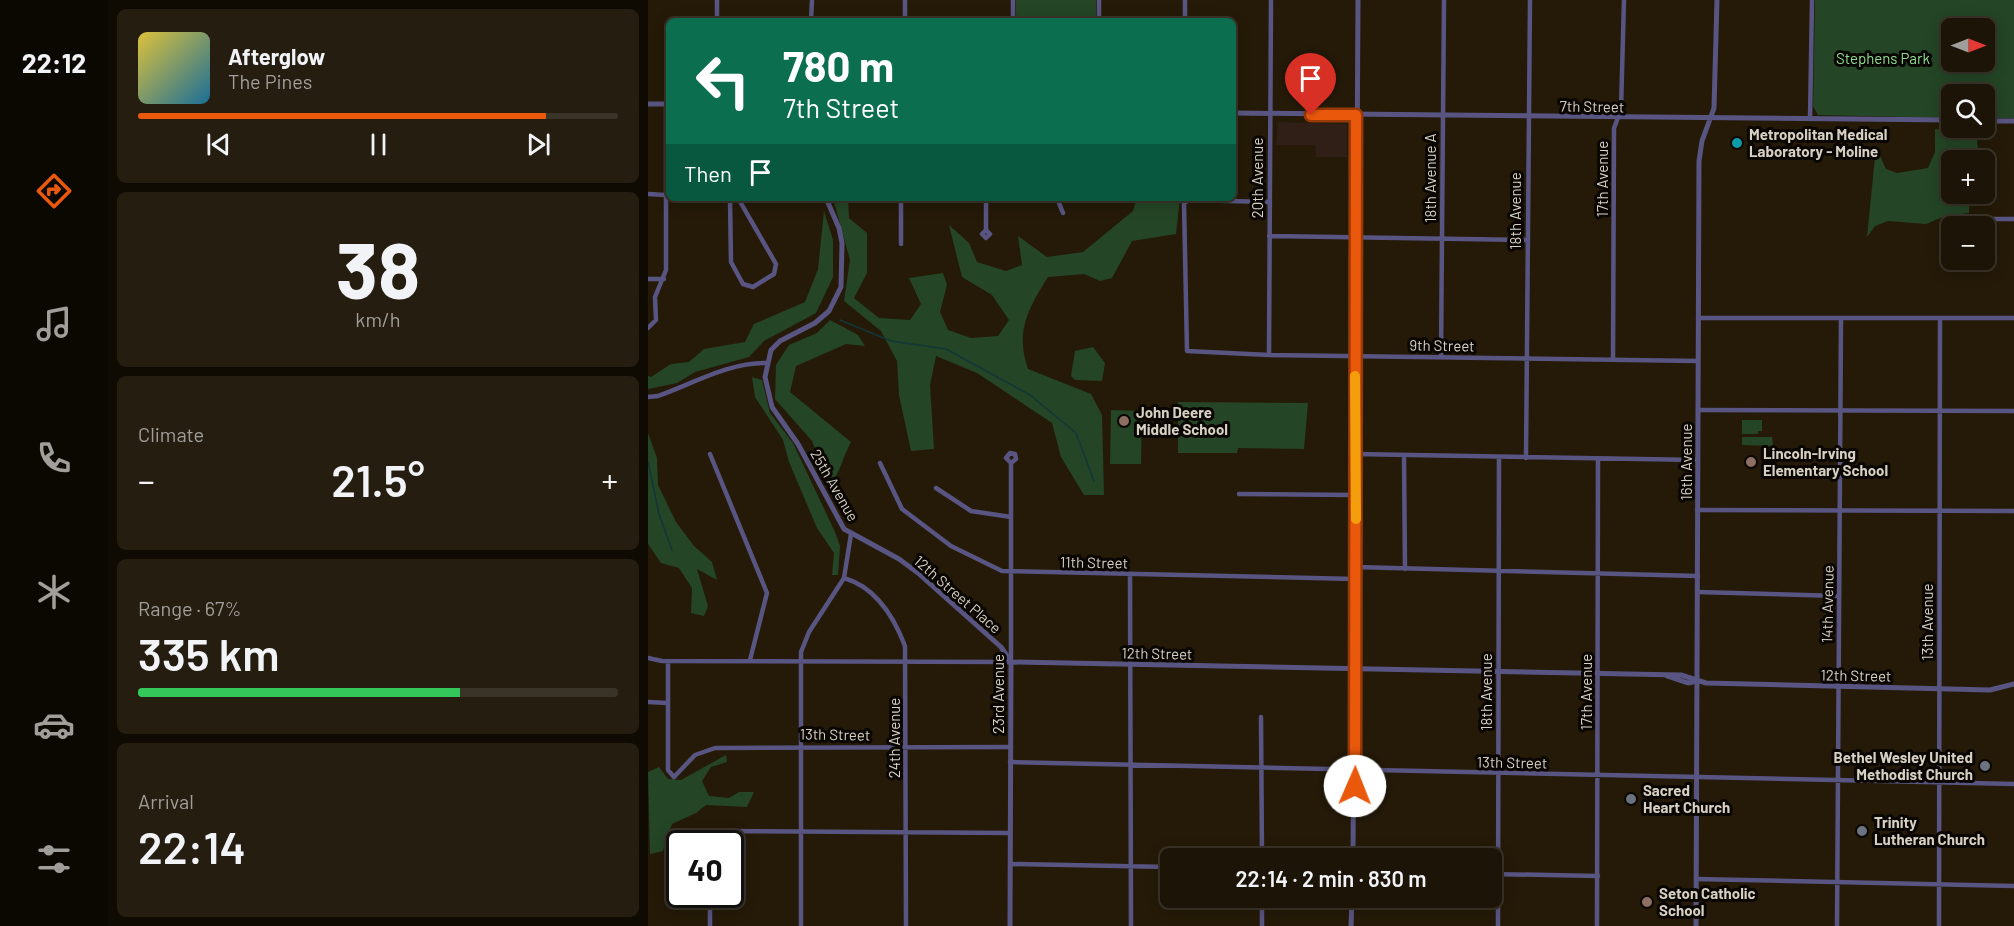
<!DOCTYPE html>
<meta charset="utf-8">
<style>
:root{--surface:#1c1406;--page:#251d10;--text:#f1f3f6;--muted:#a09e9b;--line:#3a3328;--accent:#ea580c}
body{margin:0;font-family:Barlow,sans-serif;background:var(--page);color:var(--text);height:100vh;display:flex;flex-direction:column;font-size:22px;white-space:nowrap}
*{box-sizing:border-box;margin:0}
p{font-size:20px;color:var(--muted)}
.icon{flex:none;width:33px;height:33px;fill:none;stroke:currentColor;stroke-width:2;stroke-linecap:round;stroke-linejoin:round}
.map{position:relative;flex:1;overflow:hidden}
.side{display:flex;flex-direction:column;gap:9px;padding:9px;background:#0f0b03;width:540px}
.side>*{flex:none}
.guide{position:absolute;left:18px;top:18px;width:570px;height:183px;border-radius:9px;box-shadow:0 3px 15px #0003,0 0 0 2px var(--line);background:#0b6e4f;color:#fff;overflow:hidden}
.needle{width:39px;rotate:90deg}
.tools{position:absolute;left:1293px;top:18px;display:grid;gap:12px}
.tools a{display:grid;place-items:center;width:54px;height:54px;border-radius:9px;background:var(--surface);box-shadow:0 3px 15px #0003,0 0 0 2px var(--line);font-size:30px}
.speed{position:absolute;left:18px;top:830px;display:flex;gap:12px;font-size:30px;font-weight:700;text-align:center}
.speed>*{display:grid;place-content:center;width:78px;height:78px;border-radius:50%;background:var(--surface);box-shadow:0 3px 15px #0003,0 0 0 2px var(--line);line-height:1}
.speed .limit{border:3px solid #111;border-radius:9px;background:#fff;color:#111}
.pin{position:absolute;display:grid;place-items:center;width:51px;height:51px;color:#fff;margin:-62px -26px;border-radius:50% 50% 50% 0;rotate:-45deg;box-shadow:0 0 6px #0007}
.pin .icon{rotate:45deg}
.me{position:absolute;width:66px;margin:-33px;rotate:1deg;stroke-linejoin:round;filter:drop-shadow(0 0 4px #0008)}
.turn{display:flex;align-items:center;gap:21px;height:126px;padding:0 18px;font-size:27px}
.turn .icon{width:78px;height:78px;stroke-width:2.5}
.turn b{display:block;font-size:42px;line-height:51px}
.then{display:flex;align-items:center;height:57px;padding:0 18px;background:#0003;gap:12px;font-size:22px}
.big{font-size:45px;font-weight:600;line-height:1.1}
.side .widget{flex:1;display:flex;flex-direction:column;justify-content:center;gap:9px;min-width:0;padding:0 21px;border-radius:9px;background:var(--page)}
.side .dial{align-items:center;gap:0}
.dial b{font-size:78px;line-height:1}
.song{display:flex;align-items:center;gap:18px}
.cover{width:72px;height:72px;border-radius:9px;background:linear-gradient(135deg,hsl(50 70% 55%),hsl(200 70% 35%))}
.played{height:6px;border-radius:3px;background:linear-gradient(90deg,var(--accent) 85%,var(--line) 85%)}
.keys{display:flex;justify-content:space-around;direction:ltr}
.heat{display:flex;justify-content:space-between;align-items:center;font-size:33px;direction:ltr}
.charge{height:9px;border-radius:4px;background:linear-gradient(90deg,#34c759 67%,var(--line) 0)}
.trip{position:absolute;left:512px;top:848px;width:342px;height:60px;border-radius:9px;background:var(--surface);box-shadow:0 3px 15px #0003,0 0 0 2px var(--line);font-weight:600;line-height:60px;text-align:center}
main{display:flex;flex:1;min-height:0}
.dock{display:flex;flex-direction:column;width:108px;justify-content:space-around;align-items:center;background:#0b0802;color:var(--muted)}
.dock .icon{width:42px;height:42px}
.dock .on{color:var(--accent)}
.dock b{font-size:27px;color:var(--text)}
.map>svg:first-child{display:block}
</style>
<main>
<nav class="dock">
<b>22:12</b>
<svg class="icon on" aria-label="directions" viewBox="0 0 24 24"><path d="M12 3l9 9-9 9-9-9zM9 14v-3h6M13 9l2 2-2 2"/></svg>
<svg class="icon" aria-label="music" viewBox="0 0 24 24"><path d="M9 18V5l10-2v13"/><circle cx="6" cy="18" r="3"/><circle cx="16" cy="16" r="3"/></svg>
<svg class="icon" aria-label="phone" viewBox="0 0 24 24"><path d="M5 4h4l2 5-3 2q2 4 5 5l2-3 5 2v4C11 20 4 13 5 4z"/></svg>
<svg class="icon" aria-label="climate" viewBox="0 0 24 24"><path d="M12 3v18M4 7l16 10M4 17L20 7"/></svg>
<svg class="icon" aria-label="car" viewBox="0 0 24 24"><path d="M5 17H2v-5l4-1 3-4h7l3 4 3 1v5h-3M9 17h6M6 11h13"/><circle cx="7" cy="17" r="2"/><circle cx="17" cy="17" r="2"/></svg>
<svg class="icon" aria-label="filters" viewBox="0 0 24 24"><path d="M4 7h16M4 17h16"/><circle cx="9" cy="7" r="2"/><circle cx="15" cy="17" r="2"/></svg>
</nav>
<section class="side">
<div class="widget">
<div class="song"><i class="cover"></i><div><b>Afterglow</b><p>The Pines</p></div></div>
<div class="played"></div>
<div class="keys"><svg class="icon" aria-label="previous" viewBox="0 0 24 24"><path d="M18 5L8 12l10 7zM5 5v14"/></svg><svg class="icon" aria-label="pause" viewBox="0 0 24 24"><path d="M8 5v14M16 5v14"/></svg><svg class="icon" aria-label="next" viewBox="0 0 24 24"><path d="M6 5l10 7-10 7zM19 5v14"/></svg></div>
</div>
<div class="widget dial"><b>38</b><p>km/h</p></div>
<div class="widget"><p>Climate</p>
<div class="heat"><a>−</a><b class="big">21.5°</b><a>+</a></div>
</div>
<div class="widget"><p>Range · 67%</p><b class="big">335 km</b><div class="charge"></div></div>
<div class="widget"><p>Arrival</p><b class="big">22:14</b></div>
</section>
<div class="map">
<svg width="1366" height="926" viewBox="0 0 1366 926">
<rect width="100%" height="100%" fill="#251a08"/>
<path fill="#2f1f16" d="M630,122L699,124V157H668L667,145H628Z"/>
<path fill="#244526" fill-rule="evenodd" d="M368,0H448V17L445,21L371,20L368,15Z
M1167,0H1366V118H1337L1336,94H1304L1303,118L1170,115L1165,106ZM1304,28H1336V62H1304Z
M1287,129L1317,132L1329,140L1331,160H1304V194H1321V213L1297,216L1278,224L1240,221L1227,226L1219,237L1228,147L1238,169L1249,173L1280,168L1287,152Z
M185,198H200L201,218L219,233V273L206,298L231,318L262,320L273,304L261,278L295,273L299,285L292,312L300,330L323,338L350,336L361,320L344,295L314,277L301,225L321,243L329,262L358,271L374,265L370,236L399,257L435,252L485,211L489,198H532L528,234L484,241L464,278L452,281L436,274L400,277C380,309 367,332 380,369L443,394L454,415L456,495H436L413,457L404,423L329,373L288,356L282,385L286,449L263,451L251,395L249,361L233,331L196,301L202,260Z
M176,211L185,240V277L168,313L116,341L101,357L47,372L29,383L0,389V376L3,377L23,364L41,362L56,349L97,342L106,324L157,302L170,269Z
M182,320L210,335L217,346L198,344L148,366L142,392L203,442C195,457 192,472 182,486L164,441L127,399L128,365L141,345L169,333Z
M445,347L457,363L454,381L427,380L423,376L427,351Z
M104,377L114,380L122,413L145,443L187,532L192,546L190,575H184L186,553L169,528L141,462L135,440L107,397Z
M530,402L660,403L656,449L590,448L589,453H530Z
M463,410L494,411L493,464H462Z
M1114,420V431H1110V434H1094V420Z
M0,433L9,458L10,485L28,522L46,546L64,562L69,580L49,569L60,606L56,616L43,613L44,588L31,568L13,563L0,544Z
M1094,437H1124L1125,446L1094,445Z
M78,755L79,762L63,767L54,781L61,796L81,798L91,792H106L99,807L58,805L48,813L24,824L15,851L2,854L0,772L11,767L20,779L33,780Z"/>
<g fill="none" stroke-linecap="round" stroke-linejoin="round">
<path stroke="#133638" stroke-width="1.5" d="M192,320L243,341L298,349L382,395L428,433L446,481
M0,462L11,514L24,550"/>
<path stroke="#595582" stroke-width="4.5" d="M69,21V0
M163,21L164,0
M257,21V0
M365,21V0
M451,21V0
M537,21V0
M1162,119L1164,0
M0,194L17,195
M82,198L83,262L95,284L105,287L126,274L128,264L90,198
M409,198L415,213
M621,202L541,200L536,203L539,351L621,355L1050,361
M1322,219H1366
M338,230L342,234L338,238L334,234L338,230V198
M621,236L879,240
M253,244V198
M0,279H16
M1050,318H1366
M0,328L8,320L7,297L18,270V104
M621,355L623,0
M793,357L796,0
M965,359L966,128L973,110L976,0
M0,397L10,396C44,384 82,362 118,363
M1050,410L1366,411
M62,454L119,593L102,660
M707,454L1050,460
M756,456L757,569
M878,458L882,0
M232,463L254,509L303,546L354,571L707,579
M288,488L323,511L363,517
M591,494L707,495
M1049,510L1366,511
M707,567L1050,576
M482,575L483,926
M196,578C227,587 246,617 257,646L258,926
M1049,592L1191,596
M0,658L14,661L363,662V463L368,459L367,454L362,453L358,458L363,463
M20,661V770L26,777L47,755L67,748L363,747
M0,702L20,703
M613,717L614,858
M362,762L1366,784
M63,843L65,834L75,831L362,833
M362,864L522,867
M843,874L950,876
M1048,879L1366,886
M614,897V926
M62,926V894
M153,926V652L161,632L196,578L203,534
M850,926L851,458
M949,926L950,459
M1189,926L1193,318
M1291,926L1292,318"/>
<path stroke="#595582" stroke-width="5" d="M0,104H21
M585,113L1304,120
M1336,121H1366
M178,198L191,228L194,243L193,287L181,311L167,323L132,341L123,350L117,377L124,407L150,444L196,529L251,559L270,573L353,647L363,662
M363,662L1033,675L1058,683L1342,690L1366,684
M1019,676L1040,683L1049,681
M705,858L710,0
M362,926L363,662
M703,926L704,897
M1048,926L1051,161L1054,141L1066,108L1069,0"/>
</g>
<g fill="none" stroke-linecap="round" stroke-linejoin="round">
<defs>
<path id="route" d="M663,115H708L707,786"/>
</defs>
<use href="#route" stroke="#983908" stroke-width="15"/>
<use href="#route" stroke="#ea580c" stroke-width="10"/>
<path stroke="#f59e0b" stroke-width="10" d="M707,376L708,519"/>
</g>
<circle fill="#0f9aa8" stroke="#0a0602" stroke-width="2" cx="1089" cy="143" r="6"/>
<g fill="#8d6e63" stroke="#0a0602" stroke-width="2">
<circle cx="476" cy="421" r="6"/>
<circle cx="1103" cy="462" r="6"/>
<circle cx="999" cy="902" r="6"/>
</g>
<g fill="#6b7280" stroke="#0a0602" stroke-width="2">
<circle cx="1337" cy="766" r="6"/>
<circle cx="983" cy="799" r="6"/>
<circle cx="1214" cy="831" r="6"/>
</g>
<g text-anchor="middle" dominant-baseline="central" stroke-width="6" stroke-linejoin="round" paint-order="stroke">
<g font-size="15" fill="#8fde91" stroke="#0a0602">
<text x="1235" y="58">Stephens Park</text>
</g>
<g font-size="15" fill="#d7d0c4" stroke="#0a0602">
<text transform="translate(944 106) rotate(1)">7th Street</text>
<text transform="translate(609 178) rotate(-90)">20th Avenue</text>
<text transform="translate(782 178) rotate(-90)">18th Avenue A</text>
<text transform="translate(954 179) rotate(-90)">17th Avenue</text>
<text transform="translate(867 211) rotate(-90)">18th Avenue</text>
<text transform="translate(794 345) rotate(1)">9th Street</text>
<text transform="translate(1038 462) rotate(-90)">16th Avenue</text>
<text transform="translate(187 485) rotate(60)">25th Avenue</text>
<text transform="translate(446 562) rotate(1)">11th Street</text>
<text transform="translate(310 594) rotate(41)">12th Street Place</text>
<text transform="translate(1179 604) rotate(-89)">14th Avenue</text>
<text transform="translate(1279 622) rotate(-90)">13th Avenue</text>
<text transform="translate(509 653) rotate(1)">12th Street</text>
<text transform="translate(1208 675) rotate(1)">12th Street</text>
<text transform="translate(838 692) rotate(-90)">18th Avenue</text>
<text transform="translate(938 692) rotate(-90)">17th Avenue</text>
<text transform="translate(350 694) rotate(-90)">23rd Avenue</text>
<text transform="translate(187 734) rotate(1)">13th Street</text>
<text transform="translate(246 738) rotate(-90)">24th Avenue</text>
<text transform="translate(864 762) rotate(1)">13th Street</text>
</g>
<g font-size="15" font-weight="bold" fill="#d7d0c4" stroke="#0a0602" text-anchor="start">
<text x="1101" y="134">Metropolitan Medical<tspan x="1101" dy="17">Laboratory - Moline</tspan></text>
<text x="488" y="412">John Deere<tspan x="488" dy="17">Middle School</tspan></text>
<text x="1115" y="453">Lincoln-Irving<tspan x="1115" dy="17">Elementary School</tspan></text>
<text x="1325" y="757" text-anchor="end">Bethel Wesley United<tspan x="1325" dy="17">Methodist Church</tspan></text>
<text x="995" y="790">Sacred<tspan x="995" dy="17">Heart Church</tspan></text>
<text x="1226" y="822">Trinity<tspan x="1226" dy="17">Lutheran Church</tspan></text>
<text x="1011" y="893">Seton Catholic<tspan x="1011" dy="17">School</tspan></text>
</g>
</g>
</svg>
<div class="tools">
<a><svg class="needle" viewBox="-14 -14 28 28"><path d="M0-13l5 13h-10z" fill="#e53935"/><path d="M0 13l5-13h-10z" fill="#a09e9b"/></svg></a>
<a><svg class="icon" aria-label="search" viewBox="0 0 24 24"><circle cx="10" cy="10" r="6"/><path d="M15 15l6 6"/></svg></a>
<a>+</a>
<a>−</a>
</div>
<div class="speed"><div class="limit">40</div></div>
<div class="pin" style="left:663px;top:115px;background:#d93025"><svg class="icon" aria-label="arrive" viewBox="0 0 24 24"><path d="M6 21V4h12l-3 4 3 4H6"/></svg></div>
<svg class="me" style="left:707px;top:786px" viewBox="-20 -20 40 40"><circle r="19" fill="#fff"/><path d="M0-13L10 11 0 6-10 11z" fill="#ea580c"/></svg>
<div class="trip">22:14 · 2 min · 830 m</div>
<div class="guide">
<div class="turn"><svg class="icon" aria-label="left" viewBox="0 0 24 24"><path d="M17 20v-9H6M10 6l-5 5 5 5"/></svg><div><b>780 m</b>7th Street</div></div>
<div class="then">Then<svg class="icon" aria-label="arrive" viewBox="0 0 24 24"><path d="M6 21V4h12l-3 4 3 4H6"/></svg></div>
</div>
</div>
</main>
